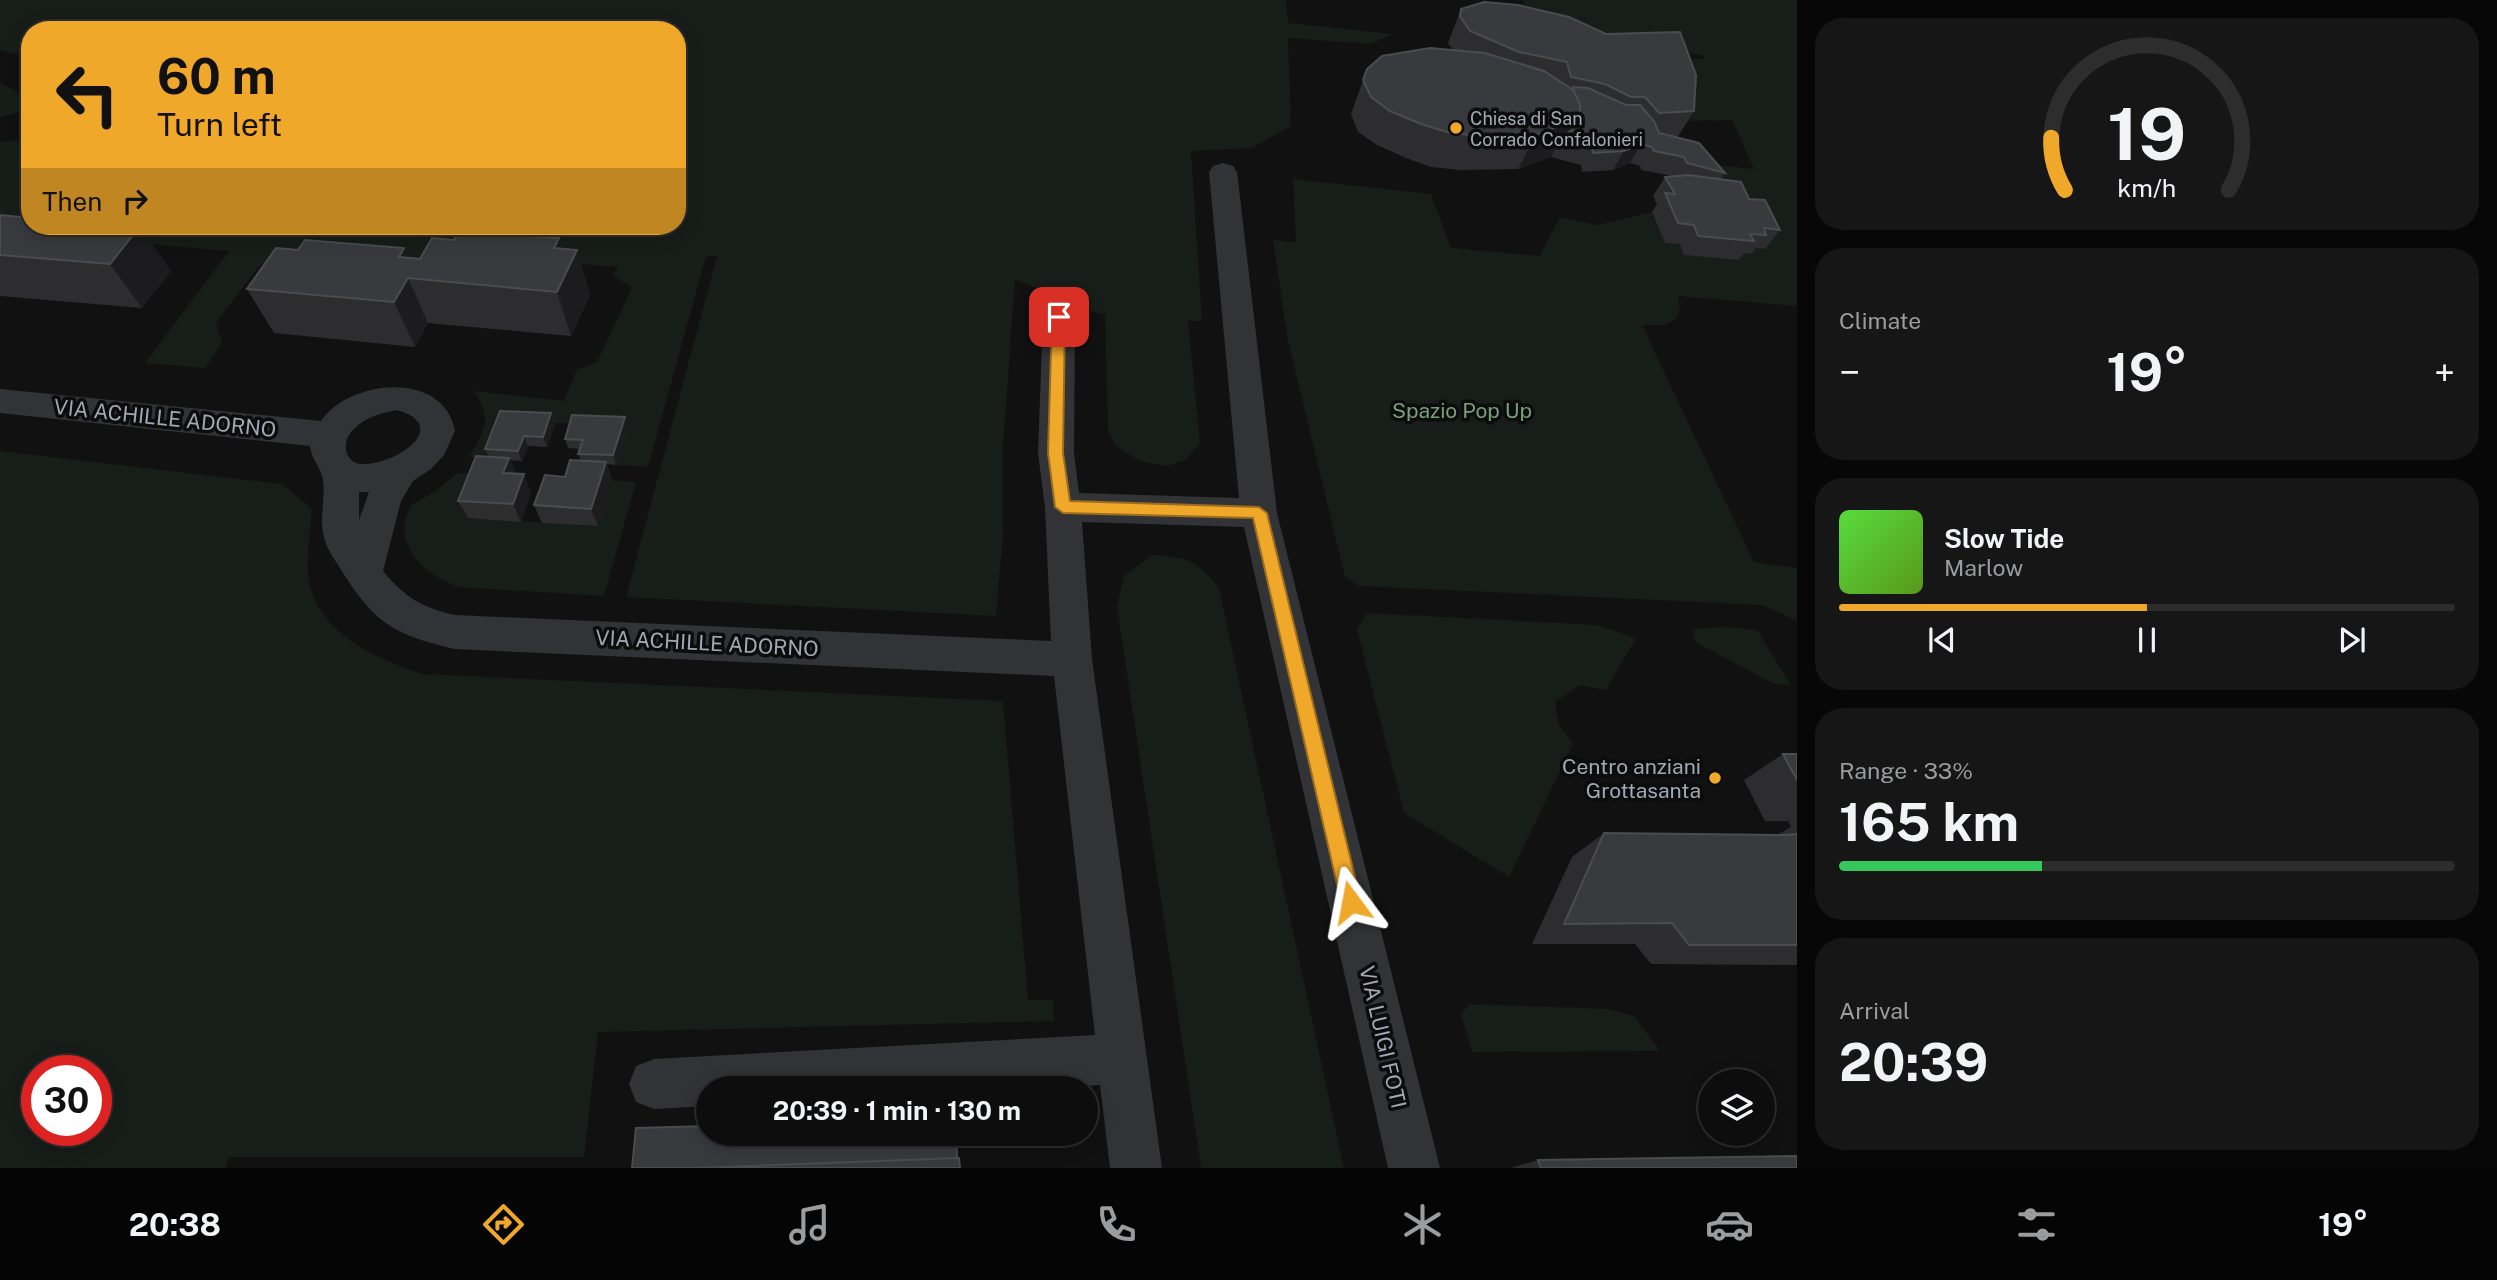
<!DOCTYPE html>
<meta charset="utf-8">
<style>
:root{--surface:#0d0d0e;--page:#161617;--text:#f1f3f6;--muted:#9a9c9e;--line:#2d2d2e;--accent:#f0a82b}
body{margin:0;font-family:"Public Sans",sans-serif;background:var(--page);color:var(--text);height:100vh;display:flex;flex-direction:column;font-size:26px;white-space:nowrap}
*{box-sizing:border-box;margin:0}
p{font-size:23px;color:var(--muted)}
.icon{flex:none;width:38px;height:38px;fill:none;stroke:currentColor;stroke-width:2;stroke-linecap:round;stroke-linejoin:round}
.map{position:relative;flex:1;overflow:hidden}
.drawer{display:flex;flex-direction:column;gap:18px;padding:18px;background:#070708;width:700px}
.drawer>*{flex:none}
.banner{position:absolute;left:21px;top:21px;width:665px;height:214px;border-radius:28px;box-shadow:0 4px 18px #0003,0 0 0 2px var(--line);background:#f0a82b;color:#111;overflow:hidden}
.tools{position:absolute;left:1698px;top:1069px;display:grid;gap:14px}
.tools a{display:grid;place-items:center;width:77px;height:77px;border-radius:50%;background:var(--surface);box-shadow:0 4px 18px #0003,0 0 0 2px var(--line);font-size:35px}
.speed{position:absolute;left:21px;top:1055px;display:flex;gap:14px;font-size:35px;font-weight:700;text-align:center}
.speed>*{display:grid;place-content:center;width:91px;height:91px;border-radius:50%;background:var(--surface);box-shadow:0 4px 18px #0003,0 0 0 2px var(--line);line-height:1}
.speed .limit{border:10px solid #d22;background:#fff;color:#111}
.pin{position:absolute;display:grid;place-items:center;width:60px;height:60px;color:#fff;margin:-30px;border-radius:14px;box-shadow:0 4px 10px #0006}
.me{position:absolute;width:77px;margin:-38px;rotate:347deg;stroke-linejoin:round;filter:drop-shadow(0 0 5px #0008)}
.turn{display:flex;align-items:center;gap:24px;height:147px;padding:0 21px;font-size:32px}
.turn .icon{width:91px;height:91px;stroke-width:2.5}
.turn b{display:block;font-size:49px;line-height:60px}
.then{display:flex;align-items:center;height:66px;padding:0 21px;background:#0003;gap:14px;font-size:26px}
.big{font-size:52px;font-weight:700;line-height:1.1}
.drawer .card{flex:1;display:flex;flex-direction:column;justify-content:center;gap:10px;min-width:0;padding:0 24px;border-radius:28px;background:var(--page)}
.drawer .dial{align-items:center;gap:0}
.dial svg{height:182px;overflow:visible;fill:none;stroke:var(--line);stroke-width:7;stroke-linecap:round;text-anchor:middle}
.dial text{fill:var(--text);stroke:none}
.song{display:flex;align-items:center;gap:21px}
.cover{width:84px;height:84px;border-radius:10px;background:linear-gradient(135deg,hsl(110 70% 55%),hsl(90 70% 35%))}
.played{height:7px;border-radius:4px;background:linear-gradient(90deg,var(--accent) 50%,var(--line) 50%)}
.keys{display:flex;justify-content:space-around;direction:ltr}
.heat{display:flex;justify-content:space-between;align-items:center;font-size:38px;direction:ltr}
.charge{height:10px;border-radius:5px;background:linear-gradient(90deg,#34c759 33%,var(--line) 0)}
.trip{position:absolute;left:696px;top:1076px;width:402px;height:70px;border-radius:35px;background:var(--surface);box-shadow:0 4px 18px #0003,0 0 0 2px var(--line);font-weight:700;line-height:70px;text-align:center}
.dock{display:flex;height:112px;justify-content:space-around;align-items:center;background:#050506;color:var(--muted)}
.dock .icon{width:49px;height:49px}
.dock .on{color:var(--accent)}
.dock b{font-size:32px;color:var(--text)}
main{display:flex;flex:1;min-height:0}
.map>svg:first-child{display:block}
</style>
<main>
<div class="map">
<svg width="1797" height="1168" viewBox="0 0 1797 1168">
<rect width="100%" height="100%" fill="#111112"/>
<path fill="#171d18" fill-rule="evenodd" d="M0,0H1286L1288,23L1394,34L1371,44L1288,38L1291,126L1252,148L1191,151L1202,321H1188L1200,443L1185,460L1167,466L1140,461L1116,446L1108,430L1105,314L1093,312L1015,279L1003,446V532L996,616L626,597L717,256H706L648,467L616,465L627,427L504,420L489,459L469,457C485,431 493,417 473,391L564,401L577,369L597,362L632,288L613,275L617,267L457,254L433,272L284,253L258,267L216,323L222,343L205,368L145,363L229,251L0,231V142L30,139V226H677V30H30V58L0,50Z
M1523,0H1797V306L1678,296L1680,311L1675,320L1664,325H1642L1754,562L1797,568V621L1762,605L1359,586L1345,577L1288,341L1273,240L1296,242L1293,179L1431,194L1451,248L1540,256L1560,217L1597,225L1652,212L1665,242L1680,244L1685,255L1738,259L1711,192L1686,162L1754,169L1732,120L1677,121L1664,59H1704L1702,55L1534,37Z
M0,83L27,96L30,106L20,112L0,117Z
M0,451L282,484L312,509C310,530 307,552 308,573C312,631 377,659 423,674L1003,701L1028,1000H1053L1054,1021L598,1032L584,1157H229L226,1168H0ZM37,1071H96V1130H37Z
M457,473L484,474L468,518L597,526L612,480L636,482L604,596L458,587C432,577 405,558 404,527C404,520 409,511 412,505L437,490Z
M1152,555C1189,558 1195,558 1219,588L1344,1168H1201L1117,606L1124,576Z
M1367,613L1597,625L1636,638L1606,690L1580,685L1555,702L1558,723L1573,744L1509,877L1404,813L1357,630Z
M1724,627L1757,630L1791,685L1774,684L1695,642L1693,629Z
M1470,1004L1608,1009L1634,1016L1660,1051L1472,1052L1461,1014Z"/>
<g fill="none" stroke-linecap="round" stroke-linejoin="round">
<path fill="#323337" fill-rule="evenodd" d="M1223,163L1233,166L1237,172L1277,513L1440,1168H1388L1244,527L1082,522L1092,659L1162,1168H1110L1100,1085L1042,1088H709V1106L654,1109L636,1102L629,1084L636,1066L654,1059L1095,1035L1054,676L455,649C396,635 376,625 343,573C337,562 328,552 325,540C318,521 326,500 323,480C322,469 311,459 310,446L0,413V389L321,421C350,379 444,370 455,431L444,455L431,469L413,481L401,501L383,571C404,597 423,608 455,615L1051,641L1045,507L1038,453L1043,317L1048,309L1059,306L1070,309L1075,317L1074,453L1079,493L1239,498L1209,172L1213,166ZM397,410C452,426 397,464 364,464C345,465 340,442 353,430C365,417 381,413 397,410ZM359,492H369L359,520Z"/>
</g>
<path fill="#2d2d30" d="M1461,9L1694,111L1677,138L1725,173L1721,179L1749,199L1780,230L1765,249L1756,248L1752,254L1744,253L1739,260L1684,255L1680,244L1665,243L1652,212L1657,204L1653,196L1665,177L1672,176L1641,170L1640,166L1630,163L1613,170L1582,172L1581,165L1551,157L1518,169L1460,170L1431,167L1406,158L1377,145L1358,132L1351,114L1367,69L1453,50L1448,43Z
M0,215L171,271L142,308L0,296Z
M404,248L408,258L420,259L562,249L577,250L590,295L571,336L428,323L415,347L274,333L247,289L298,250Z
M551,413L555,423L547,447L528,446L522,461L510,460L516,474L531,492L521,522L468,518L458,501L489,457L485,449Z
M628,427L616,465L607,464L612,480L598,526L542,523L534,505L581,461L578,454L580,449L568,448L565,439Z
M1783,754H1797V965L1651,964L1635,944H1532L1572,857L1604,833L1777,835L1791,827L1788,821H1765L1744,780Z
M1538,1160L1541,1168H1511Z"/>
<path fill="#1c1c1e" d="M1580,114L1567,139L1561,137L1551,157L1518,169L1536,135Z
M1641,144L1630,163L1613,170L1624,151Z
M140,226L171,271L142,308L110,264Z
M559,238L568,268L577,250L590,295L571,336L557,292L554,248Z
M404,248L418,279L399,257Z
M408,278L428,323L415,347L394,302Z
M551,413L555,423L547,447L543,437Z
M625,417L628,427L616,465L613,455Z
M524,436L528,446L522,461L518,451Z
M509,458L517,476L503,473Z
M606,462L612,480L598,526L591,509Z
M524,474L531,492L521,522L513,504Z"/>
<path fill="#393a3e" stroke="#4a4c50" stroke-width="2" d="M1484,2L1518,5L1569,17L1606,34L1680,32L1696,75L1694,111L1659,113L1645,97H1631L1605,84L1571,77L1567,62L1519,52L1470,31L1460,16L1461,9Z
M1430,48L1485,53L1544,71L1573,90L1580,104V114L1570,122L1536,135L1476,136L1447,132L1421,124L1390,111L1371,97L1363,80L1367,69L1382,56Z
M1573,87L1588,88L1626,105H1640L1654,121L1659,133L1699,143L1725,173L1687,163L1684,157L1654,151L1652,147L1641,144L1624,151L1593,153L1592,146L1561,137L1572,130L1580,114V104L1573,90H1574Z
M1688,175L1741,182L1749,199L1765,200L1780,230L1764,228L1766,235L1750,234L1754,241L1698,236L1694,225L1678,223L1665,193L1675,194L1665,177Z
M0,215L30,218V226H140L110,264L0,255Z
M459,230L559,238L554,248L577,250L557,292L408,278L394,302L247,289L276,248L298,250L305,240L404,248L399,257L420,259L432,238L454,240Z
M500,411L551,413L543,437L524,436L518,451L485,449Z
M572,415L625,417L613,455L578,454L583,440L565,439Z
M476,456L509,458L503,473L524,474L513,504L458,501Z
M570,460L606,462L591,509L534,505L545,475L565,477Z
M1783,754H1797V780Z
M1604,833L1786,835L1797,834V945H1689L1672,923L1564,924Z
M709,1126V1134H956L957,1158L699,1168H632L636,1128Z
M1797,1156V1168H1541L1538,1160Z
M959,1158L960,1168H699Z"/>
<path fill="#f0a82b" stroke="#9c6d1c" stroke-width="2" d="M1059,312L1065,317L1063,453L1070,501L1259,507L1267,513L1361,902L1358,908L1351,911L1344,908L1341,902L1253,518L1063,513L1055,507L1048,453L1052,317Z"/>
<g fill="#f0a82b" stroke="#0c0c0d" stroke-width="2.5">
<circle cx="1456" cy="128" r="7"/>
<circle cx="1715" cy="778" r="7"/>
</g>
<g text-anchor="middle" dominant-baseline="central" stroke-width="7" stroke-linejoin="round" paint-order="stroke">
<g font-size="18" fill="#a2a8b3" stroke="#0c0c0d" text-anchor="start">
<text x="1470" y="118">Chiesa di San<tspan x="1470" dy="21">Corrado Confalonieri</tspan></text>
</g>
<g font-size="21" fill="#799e7a" stroke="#0c0c0d">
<text x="1462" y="410">Spazio Pop Up</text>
</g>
<g font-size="21" fill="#a2a8b3" stroke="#0c0c0d">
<text transform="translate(165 418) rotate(6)">VIA ACHILLE ADORNO</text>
<text transform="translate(707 643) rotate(3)">VIA ACHILLE ADORNO</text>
<text transform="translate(1383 1037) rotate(77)">VIA LUIGI FOTI</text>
</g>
<g font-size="21" fill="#a2a8b3" stroke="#0c0c0d" text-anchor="end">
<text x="1701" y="766">Centro anziani<tspan x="1701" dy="24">Grottasanta</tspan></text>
</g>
</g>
</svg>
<div class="tools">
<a><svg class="icon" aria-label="layers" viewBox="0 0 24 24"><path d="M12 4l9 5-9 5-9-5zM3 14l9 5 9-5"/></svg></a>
</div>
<div class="speed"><div class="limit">30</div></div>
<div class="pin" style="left:1059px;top:317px;background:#d93025"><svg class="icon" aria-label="arrive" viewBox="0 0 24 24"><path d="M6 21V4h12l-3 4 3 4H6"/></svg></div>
<svg class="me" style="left:1351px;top:902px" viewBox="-20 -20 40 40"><path d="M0-17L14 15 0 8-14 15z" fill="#f0a82b" stroke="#fff" stroke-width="4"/></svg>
<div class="trip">20:39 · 1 min · 130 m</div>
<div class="banner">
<div class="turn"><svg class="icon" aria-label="left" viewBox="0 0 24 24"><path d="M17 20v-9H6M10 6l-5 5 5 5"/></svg><div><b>60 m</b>Turn left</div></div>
<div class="then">Then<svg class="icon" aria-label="right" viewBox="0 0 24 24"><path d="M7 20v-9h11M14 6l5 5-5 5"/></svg></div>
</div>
</div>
<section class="drawer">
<div class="card dial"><svg viewBox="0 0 100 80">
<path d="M14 69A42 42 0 1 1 86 69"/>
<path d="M14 69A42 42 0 0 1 8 46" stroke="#f0a82b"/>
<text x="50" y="56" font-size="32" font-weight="700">19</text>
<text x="50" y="72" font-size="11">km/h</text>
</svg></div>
<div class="card"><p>Climate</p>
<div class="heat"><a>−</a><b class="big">19°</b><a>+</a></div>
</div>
<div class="card">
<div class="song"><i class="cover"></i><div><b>Slow Tide</b><p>Marlow</p></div></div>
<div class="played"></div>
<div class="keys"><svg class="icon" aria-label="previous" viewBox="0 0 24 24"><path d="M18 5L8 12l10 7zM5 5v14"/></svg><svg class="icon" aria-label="pause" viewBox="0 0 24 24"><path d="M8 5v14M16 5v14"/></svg><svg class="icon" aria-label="next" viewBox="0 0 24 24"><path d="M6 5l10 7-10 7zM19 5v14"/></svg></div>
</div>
<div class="card"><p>Range · 33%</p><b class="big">165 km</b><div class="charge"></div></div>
<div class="card"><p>Arrival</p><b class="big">20:39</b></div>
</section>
</main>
<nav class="dock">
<b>20:38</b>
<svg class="icon on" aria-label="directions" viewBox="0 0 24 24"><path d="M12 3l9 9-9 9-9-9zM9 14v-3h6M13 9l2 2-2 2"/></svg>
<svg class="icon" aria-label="music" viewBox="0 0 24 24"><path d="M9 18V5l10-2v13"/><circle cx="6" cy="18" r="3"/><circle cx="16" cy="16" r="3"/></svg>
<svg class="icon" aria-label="phone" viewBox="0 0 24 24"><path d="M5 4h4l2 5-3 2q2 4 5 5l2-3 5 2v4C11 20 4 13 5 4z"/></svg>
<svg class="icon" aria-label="climate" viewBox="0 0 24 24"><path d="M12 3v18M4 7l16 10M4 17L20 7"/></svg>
<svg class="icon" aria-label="car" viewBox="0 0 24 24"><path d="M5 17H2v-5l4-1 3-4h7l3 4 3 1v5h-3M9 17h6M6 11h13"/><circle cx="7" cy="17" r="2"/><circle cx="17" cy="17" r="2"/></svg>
<svg class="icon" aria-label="filters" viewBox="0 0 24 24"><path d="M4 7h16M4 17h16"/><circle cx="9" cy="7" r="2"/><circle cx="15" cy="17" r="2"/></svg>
<b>19°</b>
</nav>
